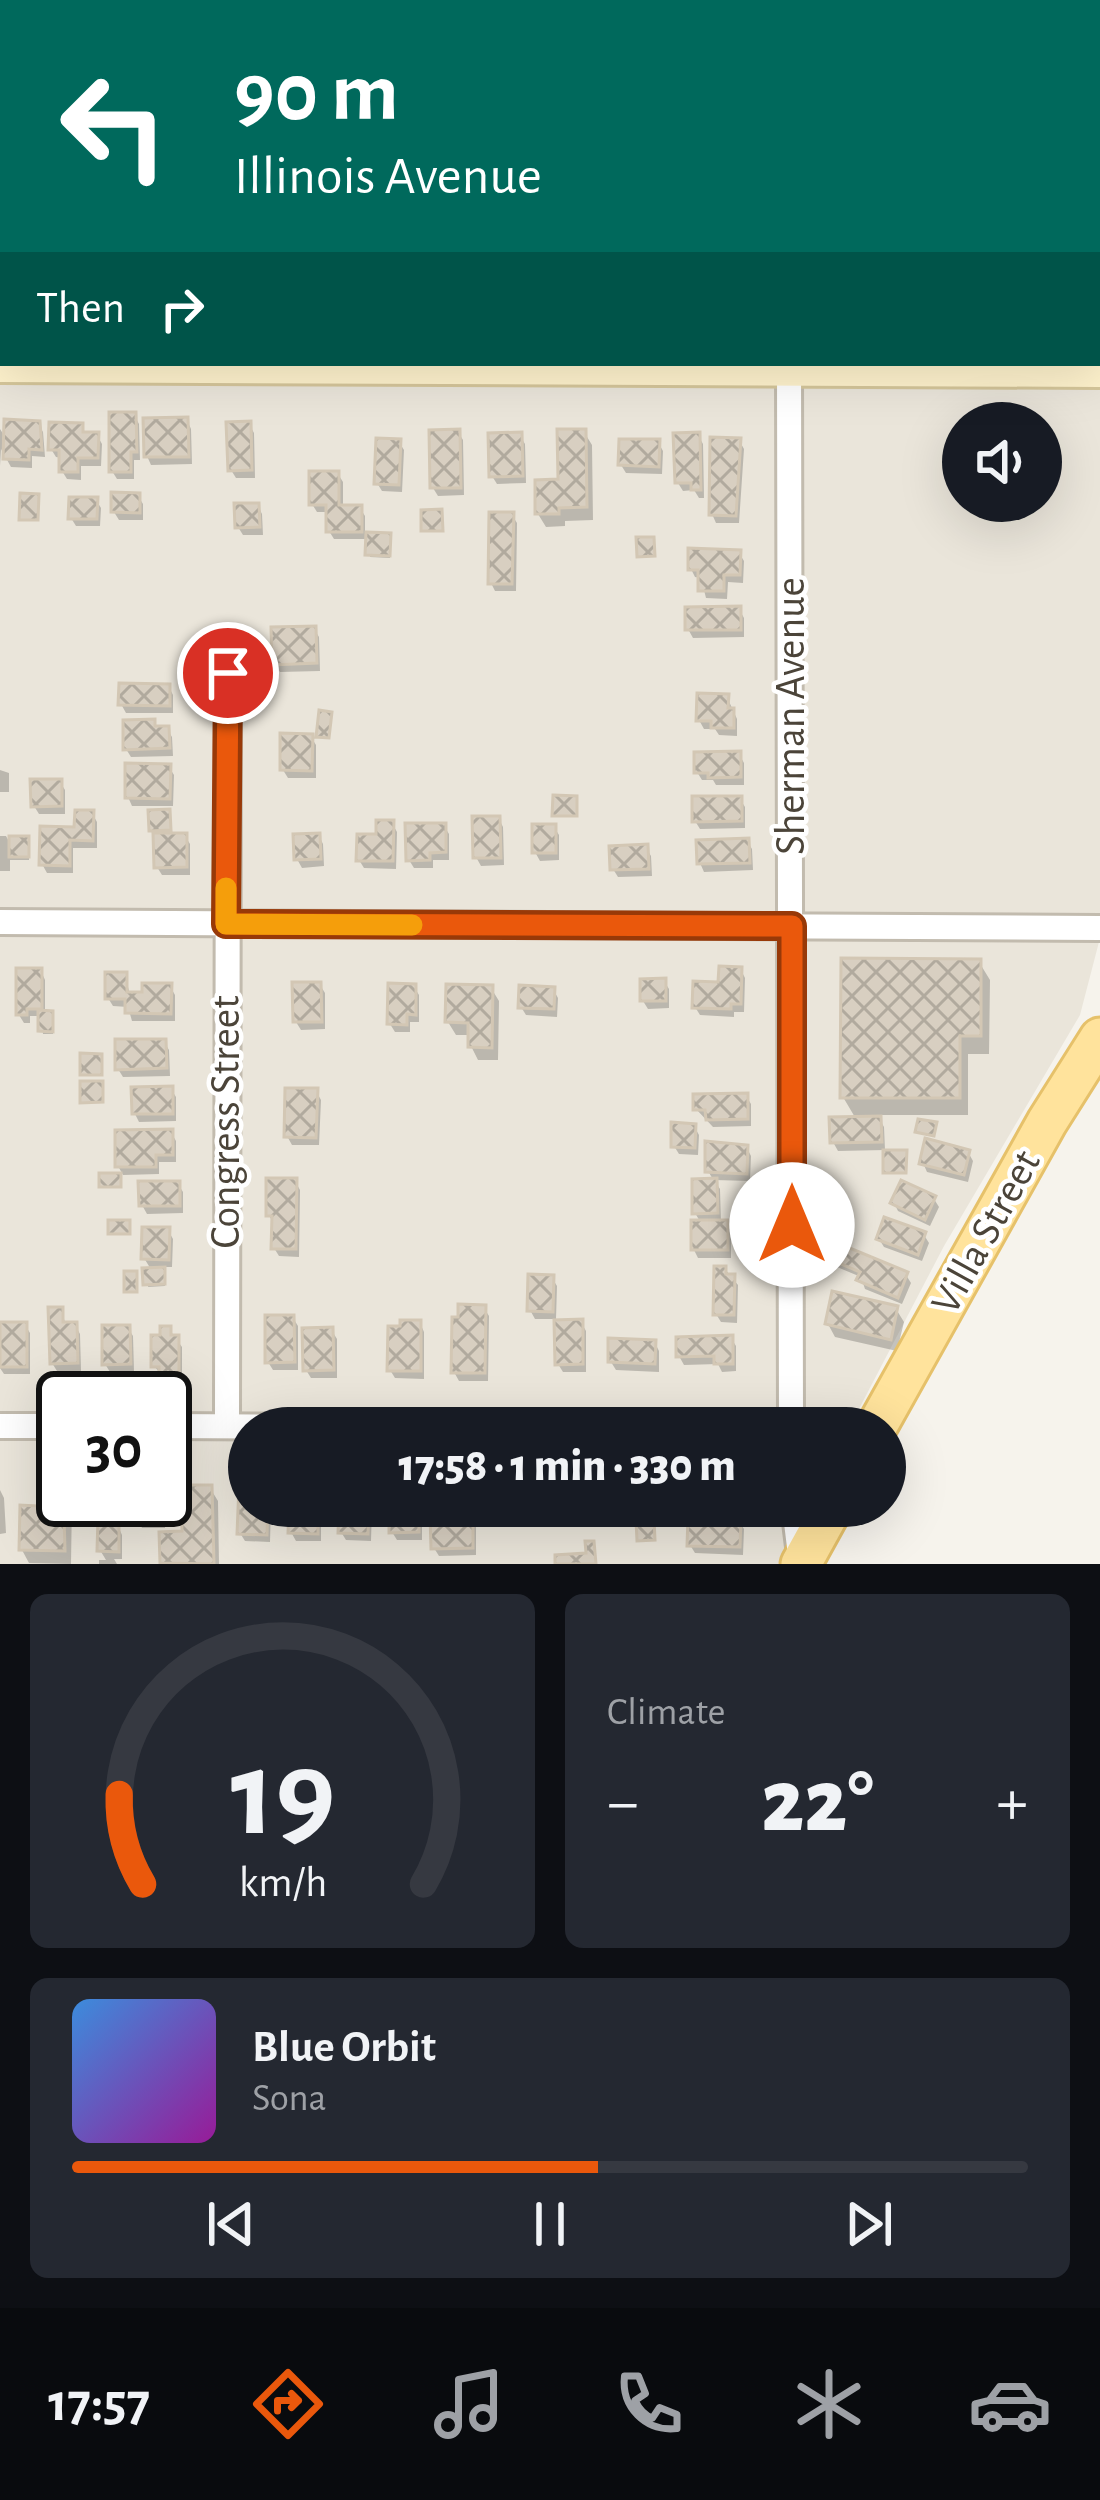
<!DOCTYPE html>
<meta charset="utf-8">
<style>
:root{--surface:#171b24;--page:#242831;--text:#f1f3f6;--muted:#9ea1a6;--line:#363941;--accent:#ea580c}
body{margin:0;font-family:"Alegreya Sans",sans-serif;background:var(--page);color:var(--text);height:100vh;display:flex;flex-direction:column;font-size:45px;white-space:nowrap}
*{box-sizing:border-box;margin:0}
p{font-size:39px;color:var(--muted)}
.icon{flex:none;width:66px;height:66px;fill:none;stroke:currentColor;stroke-width:2;stroke-linecap:round;stroke-linejoin:round}
.map{position:relative;height:1564px;overflow:hidden}
.sheet{display:flex;flex-direction:column;gap:30px;padding:30px;background:#0d0f14;flex:1}
.sheet>*{flex:none}
.top-card{position:absolute;left:0px;top:0px;width:1101px;height:366px;box-shadow:0 12px 48px #0002;background:#00695c;color:#fff;overflow:hidden}
.controls{position:absolute;left:942px;top:402px;display:grid;gap:24px}
.controls a{display:grid;place-items:center;width:120px;height:120px;border-radius:50%;background:var(--surface);box-shadow:0 12px 48px #0002;font-size:60px}
.speed{position:absolute;left:36px;top:1371px;display:flex;gap:24px;font-size:60px;font-weight:700;text-align:center}
.speed>*{display:grid;place-content:center;width:156px;height:156px;border-radius:50%;background:var(--surface);box-shadow:0 12px 48px #0002;line-height:1}
.speed .limit{border:6px solid #111;border-radius:18px;background:#fff;color:#111}
.pin{position:absolute;display:grid;place-items:center;width:102px;height:102px;color:#fff;margin:-51px;border:6px solid #fff;border-radius:50%;box-shadow:0 3px 12px #0007}
.me{position:absolute;width:132px;margin:-66px;rotate:0deg;stroke-linejoin:round;filter:drop-shadow(0 0 9px #0008)}
.turn{display:flex;align-items:center;gap:42px;height:252px;padding:0 36px;font-size:54px}
.turn .icon{width:156px;height:156px;stroke-width:2.5}
.turn b{display:block;font-size:84px;line-height:102px}
.then{display:flex;align-items:center;height:114px;padding:0 36px;background:#0003;gap:24px;font-size:45px}
.big{font-size:90px;font-weight:800;line-height:1.1}
.sheet .tile{flex:1;display:flex;flex-direction:column;justify-content:center;gap:18px;min-width:0;padding:0 42px;border-radius:18px;background:var(--page)}
.sheet .dial{align-items:center;gap:0}
.dial svg{height:312px;overflow:visible;fill:none;stroke:var(--line);stroke-width:7;stroke-linecap:round;text-anchor:middle}
.dial text{fill:var(--text);stroke:none}
.song{display:flex;align-items:center;gap:36px}
.cover{width:144px;height:144px;border-radius:18px;background:linear-gradient(135deg,hsl(210 70% 55%),hsl(300 70% 35%))}
.played{height:12px;border-radius:6px;background:linear-gradient(90deg,var(--accent) 55%,var(--line) 55%)}
.keys{display:flex;justify-content:space-around;direction:ltr}
.heat{display:flex;justify-content:space-between;align-items:center;font-size:66px;direction:ltr}
.sheet .tiles{flex:1;display:grid;gap:30px;grid-template-columns:1fr 1fr}
.tile:last-child{grid-column:span 2}
.trip{position:absolute;left:228px;top:1407px;width:678px;height:120px;border-radius:60px;background:var(--surface);box-shadow:0 12px 48px #0002;font-weight:800;line-height:120px;text-align:center}
.tabs{display:flex;height:192px;justify-content:space-around;align-items:center;background:#090b0e;color:var(--muted)}
.tabs .icon{width:84px;height:84px}
.tabs .active{color:var(--accent)}
.tabs b{font-size:54px;color:var(--text)}
.map>svg:first-child{display:block}
</style>
<div class="map">
<svg width="1100" height="1564" viewBox="0 0 1100 1564">
<defs>
<pattern id="building-cross-hatch" width="8" height="8" patternUnits="userSpaceOnUse" patternTransform="scale(3)"><rect width="8" height="8" fill="#d8cfc1"/><path d="M0 0l8 8M0 8l8-8" fill="none" stroke="#b1aa9e"/></pattern>
</defs>
<rect width="100%" height="100%" fill="#f6f3ec"/>
<path fill="#eae5da" fill-rule="evenodd" d="M0,0H1100V938L1080,1015L944,1246L849,1428H249V1506H808L778,1564H0ZM3,3H1098V363H3ZM963,423H1041V501H963ZM63,1398H165V1500H63Z"/>
<path fill="#0003" d="M987,0H1010L1012,3H987Z
M0,81H3V126L0,125Z
M0,255H3V311H0Z
M134,415L139,424L140,460H134V479H117L112,471Z
M187,420L191,429L192,464L151,465L147,456Z
M38,424L43,432L45,457L32,456V468L11,467L1,449L0,466V429L7,440Z
M249,424L254,433L255,478H236L231,470Z
M81,426L87,435H97L102,444L101,466H81V480L67,479L62,471V458L56,457L51,449Z
M458,432L463,440L464,495L438,496L433,488Z
M584,432L592,445L593,520L565,521V526L546,527L538,514L561,482Z
M698,435L703,444L704,498H699L694,490L683,491L678,483Z
M520,436L525,444L526,483L497,484L492,476Z
M739,440L744,449L739,523H716L712,514Z
M399,442L404,450L402,492L382,491L377,483Z
M658,442L663,451L662,474L626,473L621,465Z
M338,474L343,482V508H360L365,516V535L389,536L390,558L370,557L369,539H334L329,531V512H317L312,504Z
M138,496L143,504V520H119L114,512Z
M96,500L101,508L100,526H76L71,518Z
M258,506L262,514L263,535H243L238,527Z
M512,515L517,523L516,591H495L491,583Z
M739,553L744,561L743,583L728,582L727,599L706,598L701,578L695,577L691,569Z
M739,609L744,618V637L693,638L688,629Z
M314,629L319,637L320,671L280,672L275,664Z
M169,687L173,695V713H126L121,704Z
M727,697L737,719V736L719,735L715,729H704L699,720Z
M153,722L157,729H167L172,737L173,756L131,757L126,749Z
M311,737L316,745V778H288L283,770Z
M739,754L744,763V785H716L713,780H702L697,772Z
M169,767L174,775L173,806H132L128,797Z
M0,770L9,773V792H0Z
M60,782L65,790V814H39L34,806Z
M740,799L745,807V828L700,829L695,821Z
M92,813L97,822V848H73V873H47L42,864Z
M170,816L171,836H185L190,844V875H162L157,867L156,833L152,830Z
M499,819L503,827L504,865L481,866L476,857Z
M392,823L397,832L396,869L364,868L359,860Z
M444,826L449,834V860H433V868H414L409,860Z
M554,827L559,835V860L540,861L535,852Z
M0,836H6L12,847L29,842V860H10V871H0Z
M319,836L323,844L324,866L302,868L297,859Z
M747,841L752,849L753,870L704,872L700,863Z
M646,848L651,856L652,876L618,877L613,869Z
M979,962L990,980L989,1054H968V1115H877L884,1127L885,1150L838,1151L833,1142L856,1119L843,1097Z
M741,970L745,978L744,1012H734V1017L700,1015L695,1007Z
M41,971L45,980V1014L53,1017V1034H43L41,1016H30V1023H24L19,1015Z
M125,975L130,995L170,986L175,995V1021H132L128,1007L113,1006L108,998Z
M664,981L669,989V1008L648,1009L643,1001Z
M320,985L325,993V1029L301,1030L296,1022Z
M414,987L419,995V1022H410V1032H395L390,1024Z
M491,988L499,1001L498,1060H478L471,1046V1035H456L448,1022Z
M553,989L558,998L557,1017L526,1015L521,1007Z
M164,1042L169,1050L170,1076L123,1077L118,1069Z
M171,1089L176,1097V1121L139,1122L135,1114Z
M316,1091L321,1100L319,1145H292L287,1136Z
M746,1096L751,1104V1126L713,1127L696,1109Z
M694,1126L699,1135L698,1155L679,1154L674,1146Z
M171,1132L176,1141V1162H159V1174L123,1175L118,1166Z
M747,1148L751,1156L750,1181L714,1180L720,1189L721,1223H726L731,1232V1258H698L694,1250L701,1223L695,1213L714,1181L708,1171Z
M968,1152L973,1161L968,1182L927,1172L923,1163Z
M295,1181L300,1190L299,1257L279,1256L274,1248V1225L269,1215Z
M178,1184L183,1192V1213L147,1214L142,1205Z
M934,1199L939,1207L930,1226L898,1211L894,1203Z
M168,1230L173,1239L172,1267H161L165,1286L148,1287L152,1271L144,1258Z
M924,1235L929,1243L922,1261L884,1247L879,1239Z
M832,1259L906,1275L911,1283L902,1304L865,1289L861,1277L837,1267Z
M725,1269L738,1285L737,1323L721,1322L716,1314Z
M552,1278L557,1286L556,1319H535L530,1310Z
M484,1308L489,1316L488,1381H459L454,1372Z
M896,1309L904,1322L897,1351L835,1337L828,1324Z
M61,1310L66,1325H75L80,1334L81,1371H57L52,1363Z
M293,1318L298,1326V1370H273L268,1362Z
M581,1322L586,1331V1372H563L558,1364Z
M420,1323L424,1332V1379L395,1378L390,1370Z
M0,1325H25L30,1333V1374H4L0,1368Z
M128,1328L133,1336L134,1372H110L105,1364Z
M169,1329L182,1347V1380H166L154,1366Z
M332,1331L337,1339V1378H311L306,1370Z
M731,1338L736,1346V1371L722,1372L718,1364L684,1365L679,1356Z
M655,1343L659,1351V1372L616,1370L611,1362Z
M210,1488L218,1501L219,1564H164Z
M249,1489V1506H271L270,1542L245,1541L240,1533Z
M0,1490L4,1498L6,1533L0,1534Z
M63,1500H72L71,1564L29,1563L22,1550L41,1509Z
M87,1500H113L112,1526H118L122,1535V1559H114L117,1564H99V1560H106L100,1550L101,1525H91L86,1516Z
M137,1500H165V1528H142L138,1520Z
M292,1506H321V1541H296L291,1532Z
M342,1506H372L371,1541L346,1540L341,1532Z
M392,1506H422V1540H397L392,1532Z
M452,1506H476V1555L439,1556L434,1548L452,1517Z
M485,1506H546V1525L489,1524Z
M561,1506H591L592,1520L566,1521Z
M739,1521L744,1529L743,1555L695,1553L690,1545Z"/>
<path fill="url(#building-cross-hatch)" stroke="#d3c7b4" stroke-width="3" d="M109,412H136L137,452H131V472H109Z
M188,417L189,457H144L143,418Z
M4,419L40,421L42,450L29,449V460L3,459Z
M251,421L252,470L228,471L226,422Z
M49,422L83,423V432H99L98,458H78V472H59V450H48Z
M460,429L461,488H430L429,430Z
M557,429H586L587,507L559,508V514H535V480L558,479Z
M522,432L523,476L489,477L488,433Z
M700,432L701,490H691V483H675L673,433Z
M710,437L741,438L736,516L709,515Z
M376,438L401,439L399,485L374,484Z
M619,439H660L659,467L618,465Z
M309,471H339V505H362V532H326V505H309Z
M111,492L140,493V513L111,512Z
M20,493L39,494L38,520H19Z
M69,497H98L97,519H68Z
M234,503H259L260,527L235,528Z
M442,509L443,531H421V510Z
M489,512H514L512,584H488Z
M366,532L391,533L390,556L365,555Z
M636,537H654L655,556L637,557Z
M688,548L741,550L740,575H724V591H698V570H688Z
M741,606V630H685V607Z
M316,626L317,663L272,665L271,627Z
M119,683L170,684V706L118,705Z
M697,693L729,694L728,708H734V728H711V721H696Z
M319,710L332,712L329,738L316,737Z
M155,719V726H169L170,748L123,750V720Z
M280,733L313,734L312,771L280,770Z
M741,751V777L708,778V773H694V752Z
M125,763L171,764L170,799L125,798Z
M30,779H62V806L31,807Z
M553,795L577,796V816H552Z
M692,796H742V821L692,822Z
M170,809L171,830L149,831L148,810Z
M75,810H94L93,841L70,840V866L39,865L40,826L74,827Z
M472,816H500L501,858H473Z
M376,820H394L393,861H356L357,834H376Z
M405,823H446V852L430,853V860L406,861Z
M532,824H556V853H532Z
M153,833H187V867L154,868Z
M320,833L321,859L294,860L293,834Z
M9,836H29V857H9Z
M749,838L750,863L697,864L696,840Z
M648,844L649,869L610,870L609,846Z
M841,958L981,959V1036H960V1098H840Z
M719,966L742,967L741,1004H731V1009L692,1008L693,981L718,982Z
M16,968H42V1009H27V1015H16Z
M105,972H127V992H142V983H172L171,1014L125,1013V999H105Z
M666,978V1001H640V979Z
M292,982H321L322,1022H293Z
M388,983L416,984V1015L407,1014V1025L387,1024Z
M446,984L493,985L492,1048L468,1047V1023L445,1022Z
M519,985L555,987L554,1009L518,1008Z
M38,1010L53,1011V1032L38,1031Z
M115,1039H166L167,1068L115,1070Z
M80,1053L102,1054V1075H80Z
M80,1081H103V1102L80,1103Z
M173,1086V1114H132L131,1087Z
M285,1088H318L316,1138L284,1137Z
M748,1093V1119L706,1120L705,1110H693V1094Z
M881,1116L882,1142L830,1143L829,1117Z
M918,1119L937,1122L934,1136L915,1132Z
M671,1122L696,1124L695,1148L671,1147Z
M173,1129V1155H156V1167H115V1130Z
M925,1138L970,1150L964,1175L919,1164Z
M705,1141L748,1145L747,1174L705,1172Z
M883,1150H907L906,1173H883Z
M99,1173H121V1187H99Z
M266,1178H297L296,1249H271L272,1216H266Z
M717,1178L718,1213L692,1214V1179Z
M901,1180L936,1196L925,1220L890,1203Z
M138,1181H180V1206H139Z
M884,1217L926,1232L918,1255L876,1239Z
M108,1220H130V1234H108Z
M691,1220H728V1250H691Z
M142,1227H170L169,1260L141,1259Z
M835,1242L908,1272L898,1298L856,1280L860,1272L829,1259Z
M714,1266H726V1274H735L734,1315H713Z
M165,1267V1284L143,1285L142,1268Z
M124,1271H137V1292H124Z
M528,1274L554,1275L553,1312L527,1311Z
M832,1291L898,1306L891,1340L825,1324Z
M458,1304L486,1305L485,1373H451L452,1317H458Z
M48,1307H63V1322H77L78,1363L50,1364Z
M265,1315H294L295,1362L265,1363Z
M583,1319V1364L555,1365L554,1320Z
M400,1320H421V1371H387L388,1326H400Z
M0,1322H27V1367H0Z
M102,1325H130L131,1364L102,1365Z
M160,1326H171V1335H179V1373H159V1367H151V1335H160Z
M333,1327L334,1370L303,1371L302,1328Z
M733,1335V1364H714V1356L676,1357V1337Z
M608,1338L656,1340L655,1364L608,1362Z
M39,1478H63L65,1551L19,1550L20,1505L38,1506Z
M181,1485H212L214,1564L160,1563L159,1532L182,1531Z
M239,1485L249,1486V1506H268L267,1535L237,1534Z
M84,1500H110L109,1523H119V1552L97,1551L98,1518L83,1517Z
M134,1500H162V1520H135Z
M289,1506H318V1534L288,1533Z
M339,1506H369L368,1534L338,1533Z
M389,1506H419V1532L389,1533Z
M449,1506H473V1548L431,1549L430,1514H449Z
M482,1506H543L542,1517L482,1516Z
M688,1517L741,1518L740,1547L687,1546Z
M654,1519L655,1540L637,1541L636,1520Z
M585,1541H594L596,1564H555V1555L586,1553Z"/>
<g fill="none" stroke-linecap="round" stroke-linejoin="round">
<defs>
<path id="minor" d="M309,0L310,3
M786,0V3
M0,24H3
M789,363L791,1428
M0,922L1100,928
M0,1426H63
M165,1426L466,1428
M227,1426L228,673
M794,1506L801,1563"/>
<path id="secondary" d="M0,364L1100,369"/>
<path id="primary" d="M876,1428L1047,1122L1100,1038
M801,1564L833,1506"/>
</defs>
<use href="#minor" stroke="#c2bbae" stroke-width="30"/>
<use href="#secondary" stroke="#d6c79b" stroke-width="42"/>
<use href="#primary" stroke="#e6c16a" stroke-width="45"/>
<use href="#minor" stroke="#fff" stroke-width="24"/>
<use href="#secondary" stroke="#fff3cd" stroke-width="36"/>
<use href="#primary" stroke="#ffe39c" stroke-width="39"/>
</g>
<g fill="none" stroke-linecap="round" stroke-linejoin="round">
<defs>
<path id="route" d="M228,673L226,924L792,926V1225"/>
</defs>
<use href="#route" stroke="#983908" stroke-width="30"/>
<use href="#route" stroke="#ea580c" stroke-width="21"/>
<path stroke="#f59e0b" stroke-width="21" d="M226,888V924L412,925"/>
</g>
<g text-anchor="middle" dominant-baseline="central" stroke-width="9" stroke-linejoin="round" paint-order="stroke">
<g font-size="42" fill="#4b4439" stroke="#fff">
<text transform="translate(791 716) rotate(-90)">Sherman Avenue</text>
<text transform="translate(226 1122) rotate(-90)">Congress Street</text>
<text transform="translate(986 1232) rotate(-61)">Villa Street</text>
</g>
</g>
</svg>
<div class="controls">
<a><svg class="icon" aria-label="sound" viewBox="0 0 24 24"><path d="M4 9h4l5-4v14l-5-4H4zM17 9q2 3 0 6"/></svg></a>
</div>
<div class="speed"><div class="limit">30</div></div>
<div class="pin" style="left:228px;top:673px;background:#d93025"><svg class="icon" aria-label="arrive" viewBox="0 0 24 24"><path d="M6 21V4h12l-3 4 3 4H6"/></svg></div>
<svg class="me" style="left:792px;top:1225px" viewBox="-20 -20 40 40"><circle r="19" fill="#fff"/><path d="M0-13L10 11 0 6-10 11z" fill="#ea580c"/></svg>
<div class="trip">17:58 · 1 min · 330 m</div>
<div class="top-card">
<div class="turn"><svg class="icon" aria-label="left" viewBox="0 0 24 24"><path d="M17 20v-9H6M10 6l-5 5 5 5"/></svg><div><b>90 m</b>Illinois Avenue</div></div>
<div class="then">Then<svg class="icon" aria-label="right" viewBox="0 0 24 24"><path d="M7 20v-9h11M14 6l5 5-5 5"/></svg></div>
</div>
</div>
<section class="sheet">
<div class="tiles">
<div class="tile dial"><svg viewBox="0 0 100 80">
<path d="M14 69A42 42 0 1 1 86 69"/>
<path d="M14 69A42 42 0 0 1 8 46" stroke="#ea580c"/>
<text x="50" y="56" font-size="32" font-weight="700">19</text>
<text x="50" y="72" font-size="11">km/h</text>
</svg></div>
<div class="tile"><p>Climate</p>
<div class="heat"><a>−</a><b class="big">22°</b><a>+</a></div>
</div>
<div class="tile">
<div class="song"><i class="cover"></i><div><b>Blue Orbit</b><p>Sona</p></div></div>
<div class="played"></div>
<div class="keys"><svg class="icon" aria-label="previous" viewBox="0 0 24 24"><path d="M18 5L8 12l10 7zM5 5v14"/></svg><svg class="icon" aria-label="pause" viewBox="0 0 24 24"><path d="M8 5v14M16 5v14"/></svg><svg class="icon" aria-label="next" viewBox="0 0 24 24"><path d="M6 5l10 7-10 7zM19 5v14"/></svg></div>
</div>
</div>
</section>
<nav class="tabs">
<b>17:57</b>
<svg class="icon active" aria-label="directions" viewBox="0 0 24 24"><path d="M12 3l9 9-9 9-9-9zM9 14v-3h6M13 9l2 2-2 2"/></svg>
<svg class="icon" aria-label="music" viewBox="0 0 24 24"><path d="M9 18V5l10-2v13"/><circle cx="6" cy="18" r="3"/><circle cx="16" cy="16" r="3"/></svg>
<svg class="icon" aria-label="phone" viewBox="0 0 24 24"><path d="M5 4h4l2 5-3 2q2 4 5 5l2-3 5 2v4C11 20 4 13 5 4z"/></svg>
<svg class="icon" aria-label="climate" viewBox="0 0 24 24"><path d="M12 3v18M4 7l16 10M4 17L20 7"/></svg>
<svg class="icon" aria-label="car" viewBox="0 0 24 24"><path d="M5 17H2v-5l4-1 3-4h7l3 4 3 1v5h-3M9 17h6M6 11h13"/><circle cx="7" cy="17" r="2"/><circle cx="17" cy="17" r="2"/></svg>
</nav>
